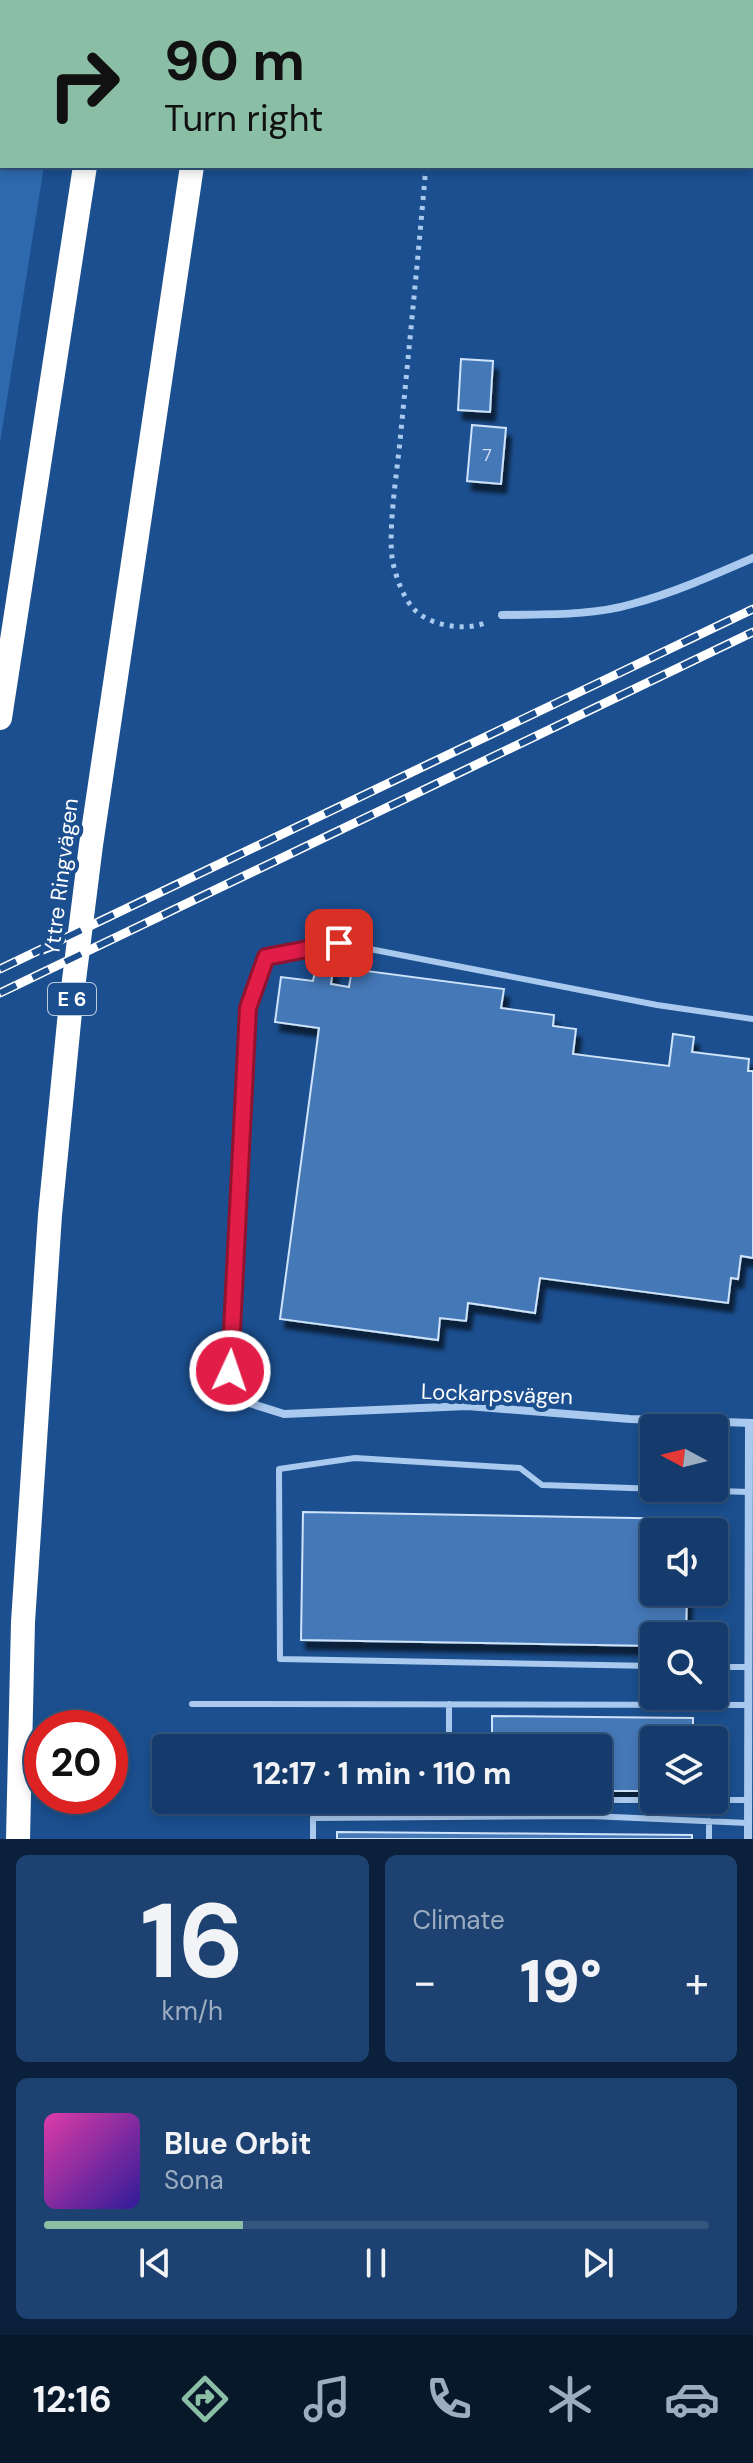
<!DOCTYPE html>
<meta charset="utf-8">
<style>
:root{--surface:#143b6b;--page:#1d4271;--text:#f1f3f6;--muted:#9dadc1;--line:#33557e;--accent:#8abfa5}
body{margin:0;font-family:"DM Sans",sans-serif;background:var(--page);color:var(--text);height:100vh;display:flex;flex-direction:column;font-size:30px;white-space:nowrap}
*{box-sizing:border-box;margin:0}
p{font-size:26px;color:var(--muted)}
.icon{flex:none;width:44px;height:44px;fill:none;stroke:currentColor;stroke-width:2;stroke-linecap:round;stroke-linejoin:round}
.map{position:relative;height:1839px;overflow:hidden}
.details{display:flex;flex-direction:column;gap:16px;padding:16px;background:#0b203b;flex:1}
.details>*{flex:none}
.top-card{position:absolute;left:0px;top:0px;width:754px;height:168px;box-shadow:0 4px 12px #0003,0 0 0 2px var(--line);background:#8abfa5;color:#111;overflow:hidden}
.needle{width:52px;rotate:277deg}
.tools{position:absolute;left:640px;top:1414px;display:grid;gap:16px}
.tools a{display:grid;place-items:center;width:88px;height:88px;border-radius:8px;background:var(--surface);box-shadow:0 4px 12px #0003,0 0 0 2px var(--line);font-size:40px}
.speed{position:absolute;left:24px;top:1710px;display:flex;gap:16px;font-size:40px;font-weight:700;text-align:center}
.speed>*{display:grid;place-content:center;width:104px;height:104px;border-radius:50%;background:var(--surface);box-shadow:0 4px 12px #0003,0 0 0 2px var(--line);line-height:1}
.speed .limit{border:12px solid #d22;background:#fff;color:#111}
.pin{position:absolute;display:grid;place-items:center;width:68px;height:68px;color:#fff;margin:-34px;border-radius:16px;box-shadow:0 4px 12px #0006}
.me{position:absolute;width:88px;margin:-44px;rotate:3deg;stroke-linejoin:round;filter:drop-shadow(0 0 6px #0008)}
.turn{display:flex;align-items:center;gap:28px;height:168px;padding:0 32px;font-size:36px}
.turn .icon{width:104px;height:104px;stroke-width:2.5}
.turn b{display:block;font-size:56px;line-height:68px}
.big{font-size:60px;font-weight:800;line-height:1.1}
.details .card{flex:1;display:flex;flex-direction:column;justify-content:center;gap:12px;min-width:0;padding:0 28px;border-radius:12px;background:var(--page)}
.details .dial{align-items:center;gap:0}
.dial b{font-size:104px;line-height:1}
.song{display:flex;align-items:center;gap:24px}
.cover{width:96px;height:96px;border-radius:12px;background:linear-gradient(135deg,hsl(320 70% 55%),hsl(250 70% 35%))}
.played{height:8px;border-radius:4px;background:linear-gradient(90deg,var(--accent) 30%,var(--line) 30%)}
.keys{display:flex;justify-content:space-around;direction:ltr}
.heat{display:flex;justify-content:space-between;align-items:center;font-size:44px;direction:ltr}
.details .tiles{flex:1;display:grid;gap:16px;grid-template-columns:1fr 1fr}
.card:last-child{grid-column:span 2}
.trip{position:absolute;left:152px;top:1734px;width:460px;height:80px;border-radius:8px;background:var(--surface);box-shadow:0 4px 12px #0003,0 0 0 2px var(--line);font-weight:800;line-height:80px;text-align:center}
.dock{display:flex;height:128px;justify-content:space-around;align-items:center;background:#08182b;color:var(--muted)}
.dock .icon{width:56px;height:56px}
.dock .current{color:var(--accent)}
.dock b{font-size:36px;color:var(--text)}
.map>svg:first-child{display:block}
</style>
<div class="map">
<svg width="753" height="1839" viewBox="0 0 753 1839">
<defs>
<filter id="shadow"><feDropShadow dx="5" dy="9" stdDeviation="2" flood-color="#0009"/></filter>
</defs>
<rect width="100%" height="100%" fill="#1b4f8f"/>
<path fill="#2e69ad" d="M0,0H72L2,2V166H44L0,443Z"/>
<path fill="#4478b7" stroke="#cfe3fa" stroke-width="2" filter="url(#shadow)" d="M461,359L493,361L490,412L458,410Z
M472,425L506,428L501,484L467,481Z
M316,967L333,969L331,984L349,987L352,969L504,989L501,1008L554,1015L553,1026L576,1029L573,1054L669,1066L673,1034L694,1037L692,1052L749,1059L748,1071H753V1258L741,1256L738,1279L731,1278L728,1303L540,1278L535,1313L468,1303L466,1321L440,1318L438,1340L280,1319L319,1028L275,1022L281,977L313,981Z
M303,1512L688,1519V1532H654V1592H687L686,1636H654V1646L301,1640Z
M492,1716L693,1718V1740H654V1791H598V1748H492Z
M337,1832L692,1835V1839H337Z"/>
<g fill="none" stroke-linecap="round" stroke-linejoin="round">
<path stroke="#a9c9ee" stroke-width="5" stroke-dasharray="4 6" stroke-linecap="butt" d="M440,2V0
M426,166C418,258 409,349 400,441C397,472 387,535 393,563C396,577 403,597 413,608C428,626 466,632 487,622"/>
<path stroke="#a9c9ee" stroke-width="6" d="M246,1402L230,1371L248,1008L266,957L339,943L657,1005L753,1019
M654,1666L280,1659L279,1469L355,1458L520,1468L542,1485L749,1492
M714,1667H749
M192,1704L749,1705
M449,1704V1748
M450,1800H708
M714,1800H748
M313,1839V1818L591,1816L748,1823
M709,1839V1821"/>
<path stroke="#a9c9ee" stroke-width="8" d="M502,615C543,614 592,616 632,604C673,593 714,575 753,558
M246,1402L284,1414L467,1406L630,1419L753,1423
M748,1839L749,1424"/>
<path stroke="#fff" stroke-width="24" d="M110,2V0
M217,2V0
M0,718L85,166
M18,1839L23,1622L50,1215L70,1012L91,845L192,166"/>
<defs>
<path id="rail" d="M0,969L753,609
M0,993L753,632"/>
</defs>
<use href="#rail" stroke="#fff" stroke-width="9"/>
<use href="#rail" stroke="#1b4f8f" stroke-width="6" stroke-dasharray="18" stroke-linecap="butt"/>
</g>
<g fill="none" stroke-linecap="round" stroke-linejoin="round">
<defs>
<path id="route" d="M230,1371L248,1008L266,957L339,943"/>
</defs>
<use href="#route" stroke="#92132f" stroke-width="20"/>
<use href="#route" stroke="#e11d48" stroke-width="14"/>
</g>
<g text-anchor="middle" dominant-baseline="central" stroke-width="8" stroke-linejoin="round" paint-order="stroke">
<g font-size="18" fill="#d0dded">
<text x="487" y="455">7</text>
</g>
<rect fill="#1b4f8f" stroke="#bbcadd" stroke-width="2" x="48" y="983" width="48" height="32" rx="6"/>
<g font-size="20" font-weight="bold" fill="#fff">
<text x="72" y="999">E 6</text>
</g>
<g font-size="22" fill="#fff" stroke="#1b4f8f">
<text transform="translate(61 877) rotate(-83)">Yttre Ringvägen</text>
<text transform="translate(497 1394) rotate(2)">Lockarpsvägen</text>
</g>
</g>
</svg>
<div class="tools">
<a><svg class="needle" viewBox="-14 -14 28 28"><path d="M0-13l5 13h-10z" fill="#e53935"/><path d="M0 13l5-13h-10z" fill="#9dadc1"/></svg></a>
<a><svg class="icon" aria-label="sound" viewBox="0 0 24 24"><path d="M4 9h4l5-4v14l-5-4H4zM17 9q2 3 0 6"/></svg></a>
<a><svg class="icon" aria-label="search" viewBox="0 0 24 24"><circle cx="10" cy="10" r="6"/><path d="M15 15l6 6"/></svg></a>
<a><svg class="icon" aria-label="layers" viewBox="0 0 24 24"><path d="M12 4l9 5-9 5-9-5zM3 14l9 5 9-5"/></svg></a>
</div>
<div class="speed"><div class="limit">20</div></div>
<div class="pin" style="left:339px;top:943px;background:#d93025"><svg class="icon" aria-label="arrive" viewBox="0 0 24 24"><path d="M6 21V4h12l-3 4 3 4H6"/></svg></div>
<svg class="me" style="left:230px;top:1371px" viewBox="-20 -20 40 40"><circle r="17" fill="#e11d48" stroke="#fff" stroke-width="3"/><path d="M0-11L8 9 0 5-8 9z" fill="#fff"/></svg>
<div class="trip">12:17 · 1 min · 110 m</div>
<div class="top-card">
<div class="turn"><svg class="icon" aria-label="right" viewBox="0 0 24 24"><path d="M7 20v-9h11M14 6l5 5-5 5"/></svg><div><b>90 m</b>Turn right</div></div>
</div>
</div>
<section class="details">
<div class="tiles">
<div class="card dial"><b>16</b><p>km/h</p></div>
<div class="card"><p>Climate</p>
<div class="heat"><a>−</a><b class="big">19°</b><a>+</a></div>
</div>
<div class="card">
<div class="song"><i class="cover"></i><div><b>Blue Orbit</b><p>Sona</p></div></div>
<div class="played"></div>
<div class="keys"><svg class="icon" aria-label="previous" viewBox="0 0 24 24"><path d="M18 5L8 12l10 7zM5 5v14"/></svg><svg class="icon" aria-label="pause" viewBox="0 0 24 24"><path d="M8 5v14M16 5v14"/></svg><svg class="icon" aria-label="next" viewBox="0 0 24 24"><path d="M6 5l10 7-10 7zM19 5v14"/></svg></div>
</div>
</div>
</section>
<nav class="dock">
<b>12:16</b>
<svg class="icon current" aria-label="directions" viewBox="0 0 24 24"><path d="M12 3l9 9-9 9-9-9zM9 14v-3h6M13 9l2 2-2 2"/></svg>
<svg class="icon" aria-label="music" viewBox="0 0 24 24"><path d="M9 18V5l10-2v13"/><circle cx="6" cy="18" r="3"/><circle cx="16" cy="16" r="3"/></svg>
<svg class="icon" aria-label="phone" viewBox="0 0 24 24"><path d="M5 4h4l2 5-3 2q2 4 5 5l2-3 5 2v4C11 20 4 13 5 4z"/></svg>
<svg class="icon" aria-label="climate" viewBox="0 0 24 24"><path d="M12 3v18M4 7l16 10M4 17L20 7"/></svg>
<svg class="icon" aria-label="car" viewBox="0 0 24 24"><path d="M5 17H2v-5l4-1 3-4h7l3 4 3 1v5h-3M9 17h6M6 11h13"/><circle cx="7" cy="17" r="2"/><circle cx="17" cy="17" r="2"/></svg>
</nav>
